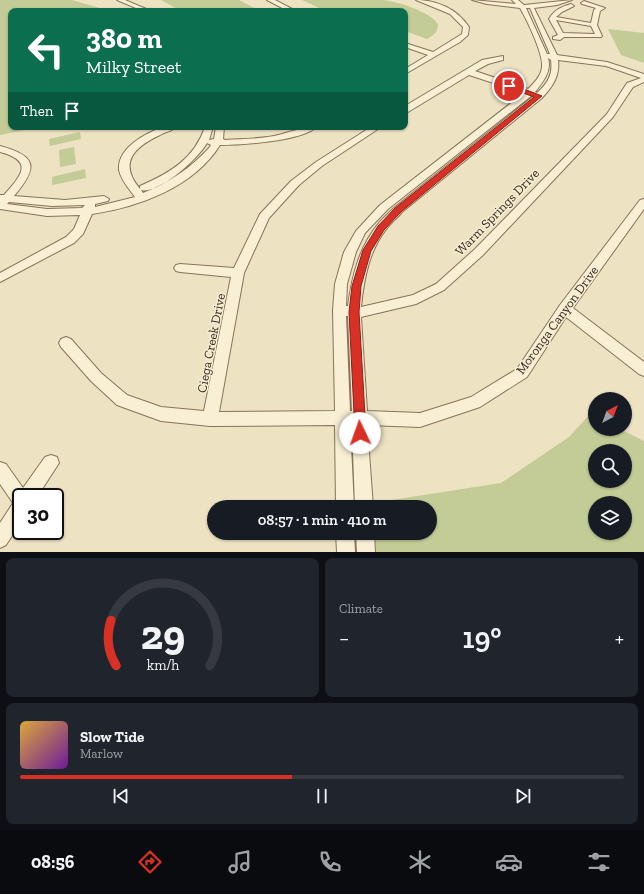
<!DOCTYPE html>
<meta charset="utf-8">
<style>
:root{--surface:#171b24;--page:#20242c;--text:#f1f3f6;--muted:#9ea1a6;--line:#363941;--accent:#d93025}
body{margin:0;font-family:"Zilla Slab",serif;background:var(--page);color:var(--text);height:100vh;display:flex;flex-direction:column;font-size:15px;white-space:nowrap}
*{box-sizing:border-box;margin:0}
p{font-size:13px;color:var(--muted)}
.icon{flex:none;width:22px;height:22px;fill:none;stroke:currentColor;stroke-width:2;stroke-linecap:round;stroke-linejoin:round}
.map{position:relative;height:552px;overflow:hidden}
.details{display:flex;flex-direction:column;gap:6px;padding:6px;background:#0d0f14;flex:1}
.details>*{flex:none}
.top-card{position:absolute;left:8px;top:8px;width:400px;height:122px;border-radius:8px;box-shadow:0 1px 3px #0004;background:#0b6e4f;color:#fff;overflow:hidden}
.needle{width:26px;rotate:41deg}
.fabs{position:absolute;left:588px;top:392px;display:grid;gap:8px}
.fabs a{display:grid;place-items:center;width:44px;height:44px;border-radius:50%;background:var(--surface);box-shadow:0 1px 3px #0004;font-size:20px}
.speed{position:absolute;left:12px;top:488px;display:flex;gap:8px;font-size:20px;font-weight:700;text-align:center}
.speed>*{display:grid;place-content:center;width:52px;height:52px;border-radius:50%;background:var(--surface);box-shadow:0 1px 3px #0004;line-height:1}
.speed .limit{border:2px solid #111;border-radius:6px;background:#fff;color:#111}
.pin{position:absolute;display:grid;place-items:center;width:34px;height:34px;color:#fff;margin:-17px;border:2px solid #fff;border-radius:50%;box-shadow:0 1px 4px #0007}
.me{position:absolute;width:44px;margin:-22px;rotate:357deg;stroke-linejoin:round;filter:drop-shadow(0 0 3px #0008)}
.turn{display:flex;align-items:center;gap:14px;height:84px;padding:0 12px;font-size:18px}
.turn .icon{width:52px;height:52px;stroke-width:2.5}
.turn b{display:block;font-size:28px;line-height:34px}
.then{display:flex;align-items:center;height:38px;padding:0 12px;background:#0003;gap:8px;font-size:15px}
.big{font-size:30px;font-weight:600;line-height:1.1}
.details .widget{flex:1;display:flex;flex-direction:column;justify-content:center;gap:6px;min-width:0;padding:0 14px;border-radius:8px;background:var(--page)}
.details .dial{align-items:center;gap:0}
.dial svg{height:104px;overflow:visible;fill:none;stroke:var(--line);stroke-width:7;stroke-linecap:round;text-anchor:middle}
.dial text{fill:var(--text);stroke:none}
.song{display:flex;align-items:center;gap:12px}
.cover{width:48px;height:48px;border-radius:6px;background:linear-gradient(135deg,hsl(40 70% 55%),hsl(280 70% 35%))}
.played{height:4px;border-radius:2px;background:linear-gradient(90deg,var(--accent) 45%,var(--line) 45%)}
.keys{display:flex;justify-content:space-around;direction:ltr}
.heat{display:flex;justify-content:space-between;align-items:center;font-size:22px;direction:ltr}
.details .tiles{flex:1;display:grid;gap:6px;grid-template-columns:1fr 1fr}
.widget:last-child{grid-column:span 2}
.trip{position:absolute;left:207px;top:500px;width:230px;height:40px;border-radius:20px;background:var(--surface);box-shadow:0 1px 3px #0004;font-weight:600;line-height:40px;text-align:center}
.tab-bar{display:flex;height:64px;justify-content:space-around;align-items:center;background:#090b0e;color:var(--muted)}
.tab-bar .icon{width:28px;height:28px}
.tab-bar .on{color:var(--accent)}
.tab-bar b{font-size:18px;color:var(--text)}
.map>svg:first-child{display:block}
</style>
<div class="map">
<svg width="644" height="552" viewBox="0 0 644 552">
<rect width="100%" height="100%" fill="#ede2c2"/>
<path fill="#c3cb96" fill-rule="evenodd" d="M0,0H72L110,11H11V127H39L0,135Z
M161,0H239L260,11H181Z
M302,0C327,0 358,0 382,0C396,1 431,12 438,24C438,32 434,35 427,39L405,31V11H326Z
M608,29L644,33V63L621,55Z
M80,132L81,139L50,146L49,139Z
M74,147L76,164L60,167L59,150Z
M85,169L86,178L52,185V177Z
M590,414L595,416V429H620L644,441V552H376L374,533H430V507H372V503L501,483L569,437ZM595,451H625V481H595ZM595,503H625V533H595Z"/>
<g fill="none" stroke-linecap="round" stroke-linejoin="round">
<defs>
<path id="minor" d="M117,0H125L151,11H143Z
M267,0H275L296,11H288Z
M416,0C437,0 457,9 469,27L468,35L460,42L405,74V69L428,55L405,47V43L433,52L462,34L463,27L450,14Z
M472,0L516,4L512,0H518L524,5L572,0L557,5L534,8L557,55L607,62L644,74V82L633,87L613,117L483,255L444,290L416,304L361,317L367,411L420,413L471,397L517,369L560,305L640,200L644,199V209L573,308L644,362V376L639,374L566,317L527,377L480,407L420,427L367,425L373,507H355L352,425H350L354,507H336L335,425L210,426L161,421L117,405L91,381L61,347L59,343L61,339L66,337L71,339L101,373L127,395L161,407L204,411L231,277L180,272L176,271L174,268L176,265L180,264L234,268L260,214L291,181L316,162L371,127H381L322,166L299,185L269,218L244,273L219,412L335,411L333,310L335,284L344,252L356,231L380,205L524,93L469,75L408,112H405V106L482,60L503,56V60L488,64L475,71L528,89C534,83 542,75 542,66C543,53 527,20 520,8L487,4ZM526,8H530L550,54H547ZM548,58L551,60C553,74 548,83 537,93L535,92C543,82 552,71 548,58ZM558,60L606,66L641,78L627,83L607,114L475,249L436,284L413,295L361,307C364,279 369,250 387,228C391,223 397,218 402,212L542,98C553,86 560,76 558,60ZM531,96H534L394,208C389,213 384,217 379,223C359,247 352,276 348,306H346L347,284L356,252L365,233L388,209ZM346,316H348L352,411H350Z
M584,1L605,8L600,11L597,25L602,36L601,37H564L560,40L553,39V37L558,35L549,19C554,10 561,7 571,4L574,6L562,12L556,17L591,23L594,10L596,8L582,4L581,3ZM556,20L591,26L595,34L563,33Z
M163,127H176C172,131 165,132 160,135C134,147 118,163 140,189V186C170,173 194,159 205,127H213L209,140L214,139L216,127H224L223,139L225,140C241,139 258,139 274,136C289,133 301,127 316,127C303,141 240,145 220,145C194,187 139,207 92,214L83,234L74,243L0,282V273L66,237L74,229L80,215L47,216L0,209V195H4C22,175 34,161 0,152V146C38,156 38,168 14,196L65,200L104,196L109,199L108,201L95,204V207L135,197C129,189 121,180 119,170C117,148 146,133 163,127ZM207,143L211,145L209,148C191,168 168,183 143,193L141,190C158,195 199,158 207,143ZM9,202L52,206L85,205L82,208L47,209L7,204Z
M51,455L57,457L59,463L37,497H21V522L6,545L0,548V523L13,503L0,484V462L6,464L23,488L45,457Z
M336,533H354L355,552H337Z
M356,533H374L375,552H357Z"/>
</defs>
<use href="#minor" stroke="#877459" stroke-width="2"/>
<use href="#minor" fill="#f8efd5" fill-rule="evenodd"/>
</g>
<path fill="#d93025" stroke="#8d1f18" d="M507,84H511L542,96L401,212L384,230L371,251L361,286L359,312L366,433L365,437L360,439L356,437L355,433L349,312L352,286L363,250L378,226L395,208L534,97L507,87Z"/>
<g text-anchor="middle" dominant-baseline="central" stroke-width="3" stroke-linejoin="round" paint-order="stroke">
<g font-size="13" fill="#372b1e" stroke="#f5ecd2">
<text transform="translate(497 212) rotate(-46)">Warm Springs Drive</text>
<text transform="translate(557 320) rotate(-54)">Moronga Canyon Drive</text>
<text transform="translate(211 343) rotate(-79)">Ciega Creek Drive</text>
</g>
</g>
</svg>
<div class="fabs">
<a><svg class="needle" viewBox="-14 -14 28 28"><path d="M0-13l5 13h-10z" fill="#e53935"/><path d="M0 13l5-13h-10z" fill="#9ea1a6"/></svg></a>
<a><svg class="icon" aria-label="search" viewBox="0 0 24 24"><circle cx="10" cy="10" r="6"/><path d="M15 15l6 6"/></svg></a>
<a><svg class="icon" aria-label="layers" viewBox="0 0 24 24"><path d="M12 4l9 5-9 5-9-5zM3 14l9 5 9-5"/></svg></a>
</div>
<div class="speed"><div class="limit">30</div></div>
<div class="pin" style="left:509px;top:86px;background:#d93025"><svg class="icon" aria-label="arrive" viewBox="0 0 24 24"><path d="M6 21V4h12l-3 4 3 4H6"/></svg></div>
<svg class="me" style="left:360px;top:433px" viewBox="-20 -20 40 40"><circle r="19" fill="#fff"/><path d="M0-13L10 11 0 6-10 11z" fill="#d93025"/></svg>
<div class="trip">08:57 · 1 min · 410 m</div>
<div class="top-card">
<div class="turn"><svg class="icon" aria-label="left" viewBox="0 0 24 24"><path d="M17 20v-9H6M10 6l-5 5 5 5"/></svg><div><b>380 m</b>Milky Street</div></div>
<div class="then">Then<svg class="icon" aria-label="arrive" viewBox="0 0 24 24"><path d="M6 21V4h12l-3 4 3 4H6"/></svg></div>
</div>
</div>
<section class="details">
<div class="tiles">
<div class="widget dial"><svg viewBox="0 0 100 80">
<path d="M14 69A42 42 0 1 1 86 69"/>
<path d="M14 69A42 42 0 0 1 10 34" stroke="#d93025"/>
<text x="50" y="56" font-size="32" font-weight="700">29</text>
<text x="50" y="72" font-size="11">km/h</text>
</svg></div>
<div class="widget"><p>Climate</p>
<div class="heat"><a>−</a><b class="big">19°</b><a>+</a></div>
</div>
<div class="widget">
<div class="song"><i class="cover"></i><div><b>Slow Tide</b><p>Marlow</p></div></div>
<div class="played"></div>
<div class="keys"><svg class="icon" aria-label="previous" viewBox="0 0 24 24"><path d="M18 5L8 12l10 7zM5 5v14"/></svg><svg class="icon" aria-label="pause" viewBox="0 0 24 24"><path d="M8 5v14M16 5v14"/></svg><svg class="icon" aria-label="next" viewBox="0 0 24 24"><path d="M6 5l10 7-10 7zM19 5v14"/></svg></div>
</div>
</div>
</section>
<nav class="tab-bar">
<b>08:56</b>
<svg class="icon on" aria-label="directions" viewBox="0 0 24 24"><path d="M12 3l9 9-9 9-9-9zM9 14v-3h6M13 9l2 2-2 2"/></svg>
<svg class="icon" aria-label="music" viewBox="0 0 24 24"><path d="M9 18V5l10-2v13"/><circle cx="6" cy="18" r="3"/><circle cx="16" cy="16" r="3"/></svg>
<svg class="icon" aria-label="phone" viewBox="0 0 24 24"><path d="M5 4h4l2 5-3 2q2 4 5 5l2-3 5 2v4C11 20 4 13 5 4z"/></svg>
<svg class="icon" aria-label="climate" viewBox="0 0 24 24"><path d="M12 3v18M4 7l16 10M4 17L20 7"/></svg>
<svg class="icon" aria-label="car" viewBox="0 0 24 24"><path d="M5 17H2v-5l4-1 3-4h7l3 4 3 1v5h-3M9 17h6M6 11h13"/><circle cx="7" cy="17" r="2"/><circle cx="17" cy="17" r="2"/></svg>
<svg class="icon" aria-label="filters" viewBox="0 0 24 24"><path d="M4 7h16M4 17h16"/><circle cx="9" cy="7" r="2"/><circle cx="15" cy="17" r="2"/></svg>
</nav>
